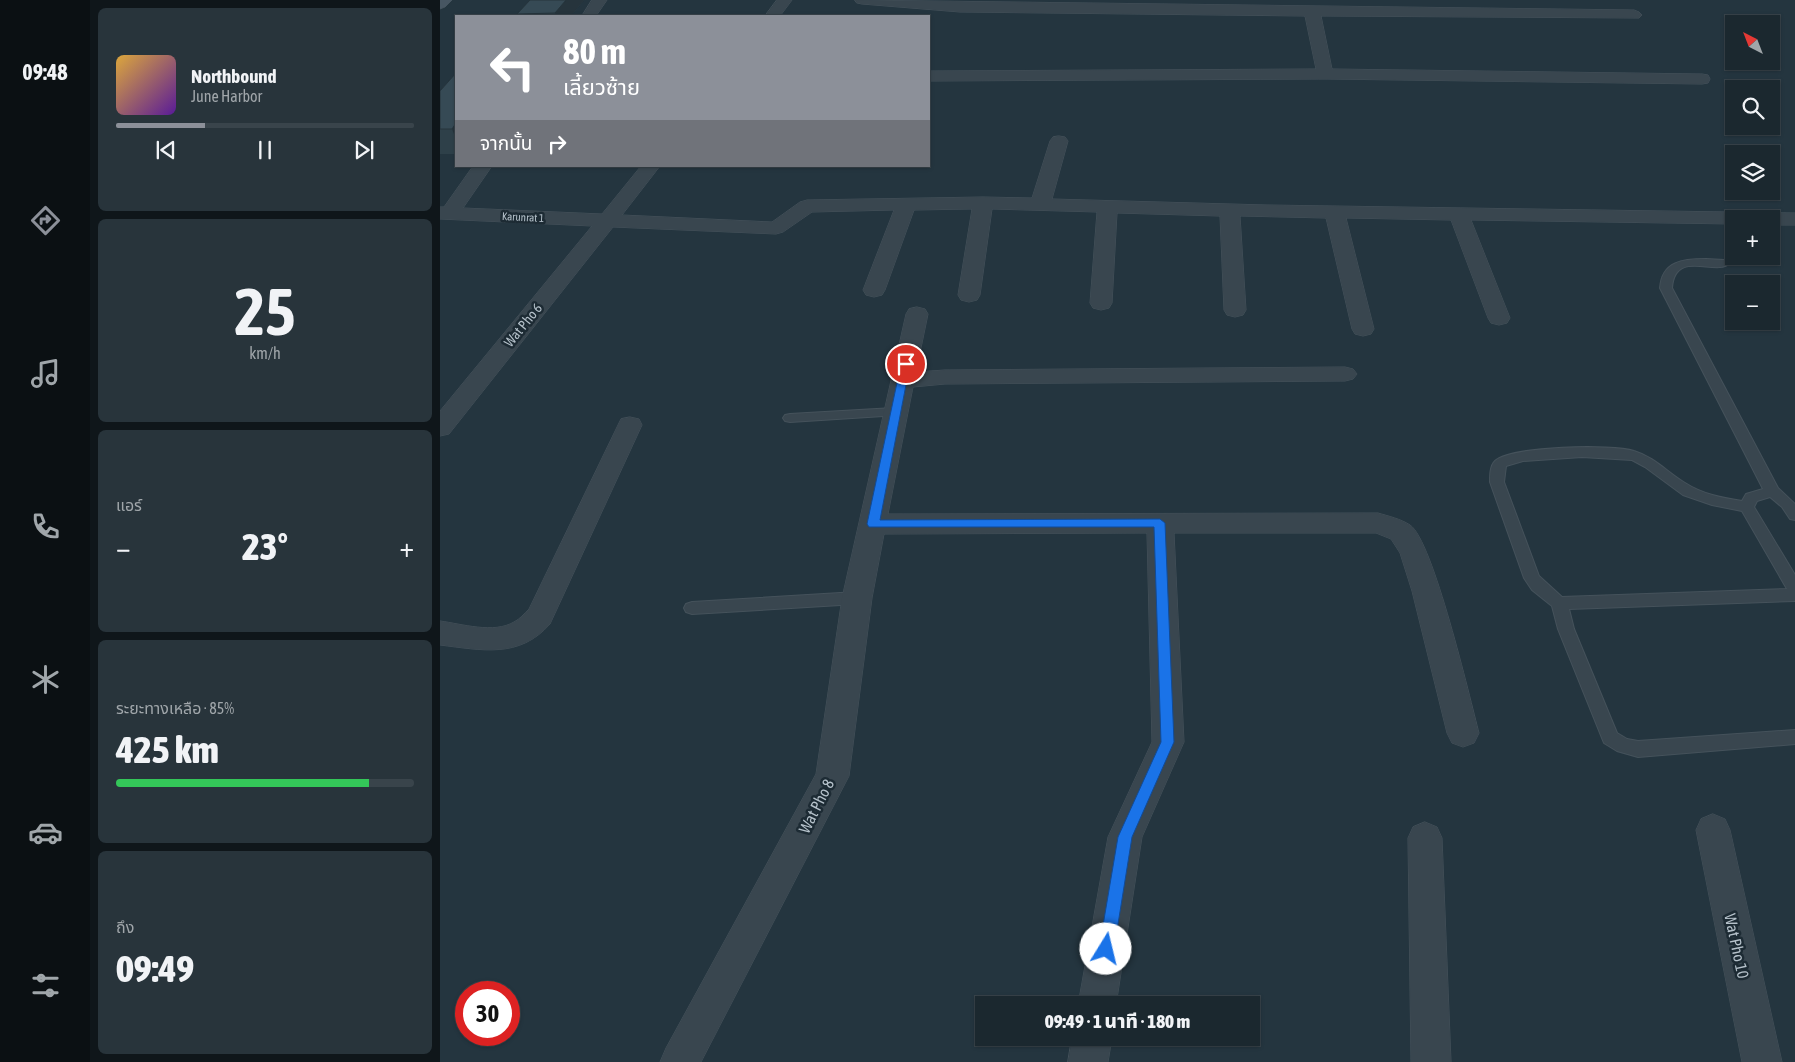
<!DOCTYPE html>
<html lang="th">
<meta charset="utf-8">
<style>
:root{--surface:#1b282f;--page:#28343b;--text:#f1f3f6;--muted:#a0a6aa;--line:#39444b;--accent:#8c9099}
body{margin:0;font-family:"Asap Condensed","Noto Sans Thai",sans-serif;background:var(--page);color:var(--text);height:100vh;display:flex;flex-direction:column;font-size:19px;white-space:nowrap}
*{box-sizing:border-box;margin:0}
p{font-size:16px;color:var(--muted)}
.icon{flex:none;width:28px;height:28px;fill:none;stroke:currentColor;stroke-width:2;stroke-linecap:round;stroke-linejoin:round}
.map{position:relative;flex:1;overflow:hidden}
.side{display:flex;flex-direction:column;gap:8px;padding:8px;background:#0f161a;width:350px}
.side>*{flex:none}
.hud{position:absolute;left:15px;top:15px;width:475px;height:152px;border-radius:0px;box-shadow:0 1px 4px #0004,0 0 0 1px var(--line);background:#8c9099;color:#fff;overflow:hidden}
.needle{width:32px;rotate:318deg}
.controls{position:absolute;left:1285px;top:15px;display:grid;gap:10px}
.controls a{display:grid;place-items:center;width:55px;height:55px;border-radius:0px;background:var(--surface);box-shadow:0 1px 4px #0004,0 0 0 1px var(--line);font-size:25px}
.speed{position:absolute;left:15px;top:981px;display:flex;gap:10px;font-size:25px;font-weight:700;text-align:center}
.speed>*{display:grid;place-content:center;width:65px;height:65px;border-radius:50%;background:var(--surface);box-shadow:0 1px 4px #0004,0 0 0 1px var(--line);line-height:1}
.speed .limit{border:8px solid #d22;background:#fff;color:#111}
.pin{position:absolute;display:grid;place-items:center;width:42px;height:42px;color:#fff;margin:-21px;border:2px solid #fff;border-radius:50%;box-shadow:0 1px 5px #0007}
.me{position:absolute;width:55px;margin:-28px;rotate:9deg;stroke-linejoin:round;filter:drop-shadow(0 0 4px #0008)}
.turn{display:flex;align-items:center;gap:18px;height:105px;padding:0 25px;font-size:22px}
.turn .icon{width:65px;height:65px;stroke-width:2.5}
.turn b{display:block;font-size:35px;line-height:42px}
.then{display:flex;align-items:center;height:48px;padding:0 25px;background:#0003;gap:10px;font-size:19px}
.big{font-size:38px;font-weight:800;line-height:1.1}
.side .card{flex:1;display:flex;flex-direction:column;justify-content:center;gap:8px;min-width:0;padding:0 18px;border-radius:8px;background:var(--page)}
.side .dial{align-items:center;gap:0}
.dial b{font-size:65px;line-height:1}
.song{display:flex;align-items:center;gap:15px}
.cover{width:60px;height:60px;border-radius:8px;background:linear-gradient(135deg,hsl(40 70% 55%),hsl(270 70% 35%))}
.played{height:5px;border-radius:2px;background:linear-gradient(90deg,var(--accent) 30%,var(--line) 30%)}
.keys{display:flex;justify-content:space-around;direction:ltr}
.heat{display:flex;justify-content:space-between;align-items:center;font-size:28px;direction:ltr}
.charge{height:8px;border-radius:4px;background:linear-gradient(90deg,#34c759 85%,var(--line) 0)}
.trip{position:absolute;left:535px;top:996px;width:285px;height:50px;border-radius:0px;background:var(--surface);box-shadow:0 1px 4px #0004,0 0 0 1px var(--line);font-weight:800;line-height:50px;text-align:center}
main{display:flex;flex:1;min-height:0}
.dock{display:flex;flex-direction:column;width:90px;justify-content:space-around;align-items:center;background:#0b1013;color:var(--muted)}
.dock .icon{width:35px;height:35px}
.dock .active{color:var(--accent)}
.dock b{font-size:22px;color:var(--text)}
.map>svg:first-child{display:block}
</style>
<main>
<nav class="dock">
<b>09:48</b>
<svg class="icon active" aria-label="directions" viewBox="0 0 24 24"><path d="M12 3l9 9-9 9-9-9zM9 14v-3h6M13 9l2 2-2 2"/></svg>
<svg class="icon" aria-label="music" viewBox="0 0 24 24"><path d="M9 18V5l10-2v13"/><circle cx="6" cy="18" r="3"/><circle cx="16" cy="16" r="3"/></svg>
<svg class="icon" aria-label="phone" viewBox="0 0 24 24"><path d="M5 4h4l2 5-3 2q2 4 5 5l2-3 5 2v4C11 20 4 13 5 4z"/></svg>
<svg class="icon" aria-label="climate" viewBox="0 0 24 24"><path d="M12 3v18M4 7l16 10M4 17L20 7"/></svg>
<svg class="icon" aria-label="car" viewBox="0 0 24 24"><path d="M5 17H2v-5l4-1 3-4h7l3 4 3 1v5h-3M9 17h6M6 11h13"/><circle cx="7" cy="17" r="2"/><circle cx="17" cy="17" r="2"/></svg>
<svg class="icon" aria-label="filters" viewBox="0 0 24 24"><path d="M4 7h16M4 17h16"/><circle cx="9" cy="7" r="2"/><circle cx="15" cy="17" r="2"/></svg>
</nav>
<section class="side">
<div class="card">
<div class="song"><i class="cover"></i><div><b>Northbound</b><p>June Harbor</p></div></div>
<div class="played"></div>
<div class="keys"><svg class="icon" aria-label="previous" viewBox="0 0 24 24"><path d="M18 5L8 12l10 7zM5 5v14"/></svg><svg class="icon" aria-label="pause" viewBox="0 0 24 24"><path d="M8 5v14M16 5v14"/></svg><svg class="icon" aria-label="next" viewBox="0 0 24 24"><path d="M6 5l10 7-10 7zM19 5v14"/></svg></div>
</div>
<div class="card dial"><b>25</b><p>km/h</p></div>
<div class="card"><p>แอร์</p>
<div class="heat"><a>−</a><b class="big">23°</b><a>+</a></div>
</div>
<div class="card"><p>ระยะทางเหลือ · 85%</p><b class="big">425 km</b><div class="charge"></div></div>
<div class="card"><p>ถึง</p><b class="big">09:49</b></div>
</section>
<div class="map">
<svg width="1355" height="1062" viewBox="0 0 1355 1062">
<rect width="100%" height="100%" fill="#24353f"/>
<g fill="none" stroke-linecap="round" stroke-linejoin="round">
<defs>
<path id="lane" d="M1266,259L1284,260L1290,263C1276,277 1235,248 1232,288L1338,488L1355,504V520L1350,519L1342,507L1330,497L1317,501L1314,507L1355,575V601L1129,609L1134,629L1177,733L1187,739L1198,741L1355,730V744L1198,757L1177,751L1164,743L1118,629L1112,606L1092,590L1084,578L1050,482C1050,475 1050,466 1055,461C1070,446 1173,444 1194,451C1214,457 1227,472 1245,483C1262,494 1282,498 1302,501L1306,494L1323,489L1220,288C1222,261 1243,259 1266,259ZM1142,457L1192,460L1205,467L1243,495L1272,505L1302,511L1347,589L1122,597L1099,576L1064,482L1066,466L1083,461Z
M454,408L459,409L461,412L459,415L350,422L345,421L343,418L345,415L350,414Z
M417,592L423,594L425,598L423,602L417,604L252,614L246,612L244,608L246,604L252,602Z"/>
<path id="street" d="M152,0H167L156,16H142Z
M337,0H352L340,16H325Z
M415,0L1194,10L1199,12L1202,15L1199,18L881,16L892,69L1262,74L1268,75L1270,79L1268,83L1262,84L885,79L489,81V71L876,69L865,16L520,12L422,4L417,3Z
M619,136L625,137L628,141L612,199L826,205L1355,213V225H1331V219H1294V224L1031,220L1070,318L1067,323L1059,325L1051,323L1048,318L1011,220L906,218L934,329L931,334L923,336L915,334L912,329L886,218L800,216L806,310L803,315L795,317L787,315L784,310L780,216L677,213L672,303L669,308L661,310L653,308L650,303L657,212L552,209L540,295L537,300L529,302L521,300L518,295L532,209L474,210L445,290L442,295L434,297L426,295L423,290L454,210L372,212L343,232L336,234L173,227L9,434L0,436V411L152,226L0,219V207H4L33,166H52L23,208L162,214L201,166H220L182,215L332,222L360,202L367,200L543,197L592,198L610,141L613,137Z
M477,307L485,309L488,314L476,372L505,370L905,367L913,369L917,374L913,379L905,381L505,384L473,387L448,514L938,513C948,516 961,519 970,525C993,540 1030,699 1039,733L1034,743L1023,747L1012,743L1007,733L972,591L960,553L951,539L936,533H734L744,742L702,837L676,1005H638L668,837L712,742L707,533L444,534L432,598L409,776L261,1062H220L226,1048L376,774L402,598L466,314L469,309Z
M190,417L199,419L202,425L110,624C79,659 42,650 0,645V621C22,624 54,634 74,622C80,619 84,614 89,609L178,425L181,419Z
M1273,814L1285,819L1290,830L1342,1062H1302L1256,830L1261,819Z
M985,822L997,827L1002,838L1011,1062H971L968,838L973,827Z
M632,1038H672L668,1062H628Z"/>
<path id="secondary" d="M0,0H12L5,7L0,9Z"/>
</defs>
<use href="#lane" stroke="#45525b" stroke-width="2"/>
<use href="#street" stroke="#45525b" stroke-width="1"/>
<use href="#secondary" stroke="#45525b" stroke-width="1"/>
<use href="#lane" fill="#39464f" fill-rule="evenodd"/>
<use href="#street" fill="#39464f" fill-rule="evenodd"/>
<use href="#secondary" fill="#475662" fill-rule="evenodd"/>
</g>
<path fill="#2e4049" d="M144,0L131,16H78L77,14Z
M16,73V154H0V91Z"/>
<path fill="#26343c" d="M126,0H144L131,16H116L115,13Z
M16,123V139L12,129Z"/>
<path fill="#364a55" stroke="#26343c" d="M90,0H126L115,13L77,14Z
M16,73V123L12,129H0V91Z"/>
<path fill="#1a73e8" stroke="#114b97" d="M466,361L470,364L440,520L720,519L725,523L734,742L692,837L674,949L672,954L666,957L661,954L659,949L678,837L721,742L714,527H429L427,524L461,364Z"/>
<g text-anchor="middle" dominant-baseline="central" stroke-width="5" stroke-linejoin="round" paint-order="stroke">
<g font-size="11" fill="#b5c1ca" stroke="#1d2b34">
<text transform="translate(83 217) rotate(3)">Karunrat 1</text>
</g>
<g font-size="14" fill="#b5c1ca" stroke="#1d2b34">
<text transform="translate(83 325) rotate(-51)">Wat Pho 6</text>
</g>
<g font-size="16" fill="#b5c1ca" stroke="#1d2b34">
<text transform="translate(376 806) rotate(-63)">Wat Pho 8</text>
<text transform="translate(1297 946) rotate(78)">Wat Pho 10</text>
</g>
</g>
</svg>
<div class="controls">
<a><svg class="needle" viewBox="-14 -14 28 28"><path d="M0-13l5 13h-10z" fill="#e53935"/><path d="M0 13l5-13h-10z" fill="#a0a6aa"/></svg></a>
<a><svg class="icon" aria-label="search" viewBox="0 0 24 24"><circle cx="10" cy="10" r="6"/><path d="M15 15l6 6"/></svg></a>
<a><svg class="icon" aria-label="layers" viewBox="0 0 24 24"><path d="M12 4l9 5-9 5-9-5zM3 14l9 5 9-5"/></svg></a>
<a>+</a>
<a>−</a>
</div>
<div class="speed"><div class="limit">30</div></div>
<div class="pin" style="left:466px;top:364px;background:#d93025"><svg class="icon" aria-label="arrive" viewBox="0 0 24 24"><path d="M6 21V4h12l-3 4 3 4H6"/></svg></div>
<svg class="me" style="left:666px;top:949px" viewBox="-20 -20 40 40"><circle r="19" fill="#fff"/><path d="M0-13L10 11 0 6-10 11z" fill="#1a73e8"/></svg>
<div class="trip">09:49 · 1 นาที · 180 m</div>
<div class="hud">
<div class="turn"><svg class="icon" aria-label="left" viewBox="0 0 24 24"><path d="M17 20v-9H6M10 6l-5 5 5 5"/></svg><div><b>80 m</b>เลี้ยวซ้าย</div></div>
<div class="then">จากนั้น<svg class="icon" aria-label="right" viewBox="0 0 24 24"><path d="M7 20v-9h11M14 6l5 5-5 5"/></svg></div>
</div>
</div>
</main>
